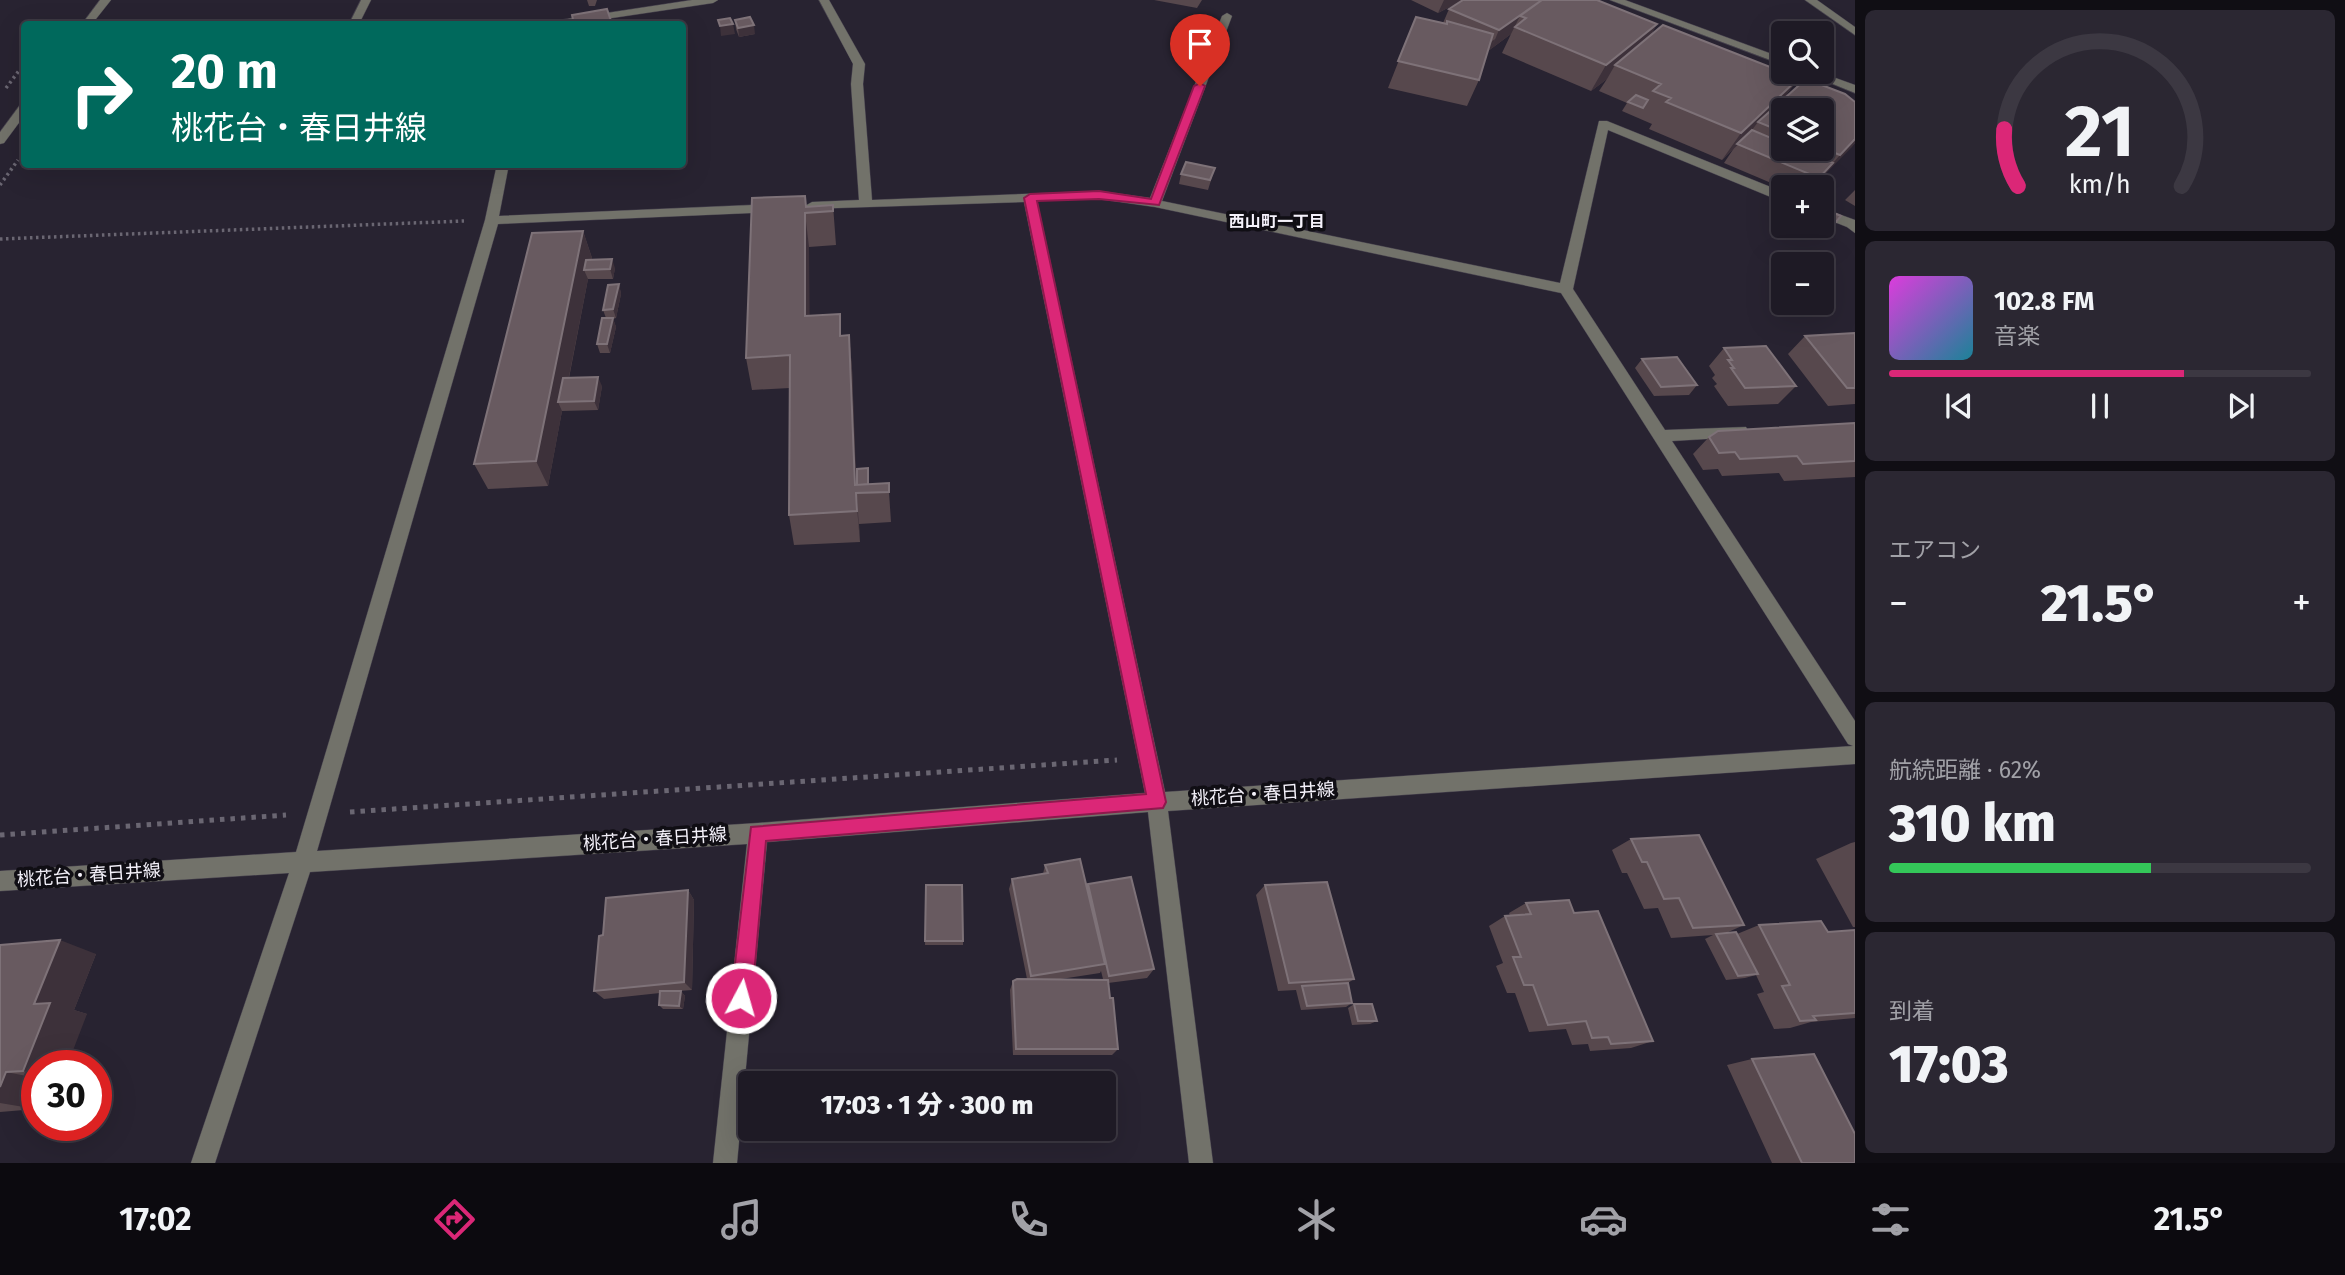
<!DOCTYPE html>
<html lang="ja">
<meta charset="utf-8">
<style>
:root{--surface:#1e1a25;--page:#2b2732;--text:#f1f3f6;--muted:#a1a1a7;--line:#3c3842;--accent:#db2777}
body{margin:0;font-family:"Fira Sans","Noto Sans JP",sans-serif;background:var(--page);color:var(--text);height:100vh;display:flex;flex-direction:column;font-size:26px;white-space:nowrap}
*{box-sizing:border-box;margin:0}
p{font-size:23px;color:var(--muted)}
.icon{flex:none;width:38px;height:38px;fill:none;stroke:currentColor;stroke-width:2;stroke-linecap:round;stroke-linejoin:round}
.map{position:relative;flex:1;overflow:hidden}
.side{display:flex;flex-direction:column;gap:10px;padding:10px;background:#100e14;width:490px}
.side>*{flex:none}
.guide{position:absolute;left:21px;top:21px;width:665px;height:147px;border-radius:7px;box-shadow:0 7px 28px #0002,0 0 0 2px var(--line);background:#00695c;color:#fff;overflow:hidden}
.controls{position:absolute;left:1771px;top:21px;display:grid;gap:14px}
.controls a{display:grid;place-items:center;width:63px;height:63px;border-radius:7px;background:var(--surface);box-shadow:0 7px 28px #0002,0 0 0 2px var(--line);font-size:35px}
.speed{position:absolute;left:21px;top:1050px;display:flex;gap:14px;font-size:35px;font-weight:700;text-align:center}
.speed>*{display:grid;place-content:center;width:91px;height:91px;border-radius:50%;background:var(--surface);box-shadow:0 7px 28px #0002,0 0 0 2px var(--line);line-height:1}
.speed .limit{border:10px solid #d22;background:#fff;color:#111}
.pin{position:absolute;display:grid;place-items:center;width:60px;height:60px;color:#fff;margin:-72px -30px;border-radius:50% 50% 50% 0;rotate:-45deg;box-shadow:0 0 7px #0007}
.pin .icon{rotate:45deg}
.me{position:absolute;width:77px;margin:-38px;rotate:6deg;stroke-linejoin:round;filter:drop-shadow(0 0 5px #0008)}
.turn{display:flex;align-items:center;gap:24px;height:147px;padding:0 35px;font-size:32px}
.turn .icon{width:91px;height:91px;stroke-width:2.5}
.turn b{display:block;font-size:49px;line-height:60px}
.big{font-size:52px;font-weight:800;line-height:1.1}
.side .card{flex:1;display:flex;flex-direction:column;justify-content:center;gap:10px;min-width:0;padding:0 24px;border-radius:10px;background:var(--page)}
.side .dial{align-items:center;gap:0}
.dial svg{height:182px;overflow:visible;fill:none;stroke:var(--line);stroke-width:7;stroke-linecap:round;text-anchor:middle}
.dial text{fill:var(--text);stroke:none}
.song{display:flex;align-items:center;gap:21px}
.cover{width:84px;height:84px;border-radius:10px;background:linear-gradient(135deg,hsl(300 70% 55%),hsl(190 70% 35%))}
.played{height:7px;border-radius:4px;background:linear-gradient(90deg,var(--accent) 70%,var(--line) 70%)}
.keys{display:flex;justify-content:space-around;direction:ltr}
.heat{display:flex;justify-content:space-between;align-items:center;font-size:38px;direction:ltr}
.charge{height:10px;border-radius:5px;background:linear-gradient(90deg,#34c759 62%,var(--line) 0)}
.trip{position:absolute;left:738px;top:1071px;width:378px;height:70px;border-radius:7px;background:var(--surface);box-shadow:0 7px 28px #0002,0 0 0 2px var(--line);font-weight:800;line-height:70px;text-align:center}
.tab-bar{display:flex;height:112px;justify-content:space-around;align-items:center;background:#0c0a0f;color:var(--muted)}
.tab-bar .icon{width:49px;height:49px}
.tab-bar .on{color:var(--accent)}
.tab-bar b{font-size:32px;color:var(--text)}
main{display:flex;flex:1;min-height:0}
.map>svg:first-child{display:block}
</style>
<main>
<div class="map">
<svg width="1855" height="1163" viewBox="0 0 1855 1163">
<rect width="100%" height="100%" fill="#282331"/>
<g fill="none" stroke-linecap="round" stroke-linejoin="round">
<defs>
<path id="minor" d="M100,0H111L92,24H82Z
M361,0H371L359,24H349Z
M692,0H718L713,3L572,24H549L554,21Z
M819,0H829L865,64L863,84L872,200L1099,191L1150,198L1222,16L1227,13L1232,16L1162,201L1560,283L1599,121H1607L1783,192V201L1778,200L1608,130L1573,289L1665,430L1746,427L1748,431L1746,435L1740,437L1672,441L1855,721V764L1168,811L1213,1163H1189L1148,812L767,842L737,1163H713L747,844L310,872L215,1163H191L289,873L0,891V871L296,852L485,220L497,164H509L499,216L773,204L780,208L773,212L498,224L317,851L758,823L1145,793L1024,202L807,209L805,206L812,202L859,200L851,84L853,64ZM1099,199L1155,207L1561,293L1848,744L1853,746L1165,792L1037,201Z
M1610,0H1625L1783,58V65Z
M1805,0H1817L1855,27V35Z
M1803,72H1819L1855,85V93Z
M20,105H24V116L4,143L0,144V132Z
M1822,208L1855,220V233L1847,227L1822,217Z"/>
</defs>
<use href="#minor" stroke="#45404d" stroke-width="1"/>
<path stroke="#6a6672" stroke-width="3.5" stroke-dasharray="2.5 3.5" stroke-linecap="butt" d="M6,88L24,64
M0,185L18,160
M0,239L464,221"/>
<path stroke="#6a6672" stroke-width="5" stroke-dasharray="4.5 6" stroke-linecap="butt" d="M350,812L1117,760
M0,835L286,815"/>
<use href="#minor" fill="#72726a" fill-rule="evenodd"/>
</g>
<path fill="#57484d" fill-rule="evenodd" d="M587,0H597L595,6H589Z
M1154,0H1202L1197,8Z
M1411,0H1463L1438,13Z
M1463,0H1597L1657,24L1650,36L1663,25L1799,78L1783,99L1806,79L1845,94L1855,102V143L1812,187L1783,188L1724,163L1734,148L1722,160L1649,129L1652,124L1622,111L1627,103L1599,91L1607,79L1591,91L1502,53L1511,34L1488,51L1479,80L1467,106L1388,88L1416,17L1443,23L1449,9ZM1783,110H1822V149H1783Z
M735,20L755,34L739,37L736,29Z
M1181,174L1212,177L1208,190L1179,184Z
M1855,190V206L1845,200Z
M833,205L836,245L809,247V316L841,335H849L852,368L856,485L869,484L889,492L891,522L859,524L860,542L794,545L789,515L790,388L752,390L746,358L807,207Z
M1822,208L1841,216L1828,231L1814,226H1822Z
M583,231L592,258L591,260L615,268L613,279H588L569,378L602,386L598,410L562,411L548,486L488,489L474,464Z
M619,284L621,294L616,318L613,319L616,327L610,353H600L597,344L606,318L603,310Z
M1855,333V404L1828,406L1788,354L1805,336Z
M1724,348L1796,386L1778,404L1728,406L1714,386L1717,384L1712,378L1715,375L1709,366Z
M1642,359L1697,385L1689,395L1654,396L1635,368Z
M1855,423V477L1784,481L1779,473L1722,476L1718,469L1703,470L1693,454L1709,437Z
M1631,839L1744,925L1726,933L1737,934L1759,925L1828,932L1855,930V1018L1811,1022L1790,1028L1774,1029L1757,994L1764,992L1756,975L1745,978L1726,980L1705,939L1713,935L1671,938L1658,908L1644,909L1627,873H1622L1612,850Z
M1855,842V927H1853L1816,859L1851,843Z
M1045,865L1087,888L1088,884L1154,969L1147,978L1108,983L1118,1049L1112,1055H1013L1010,990L1013,981L1027,979L1009,889L1012,879L1043,874ZM1101,971L1103,979H1061L1100,973Z
M926,885L963,941V945H925Z
M1265,885L1354,979L1348,983L1352,1003L1346,1007L1301,1010L1296,990L1278,991L1256,895Z
M688,890L694,900L692,990L679,991H681L685,996L683,1009H663L659,1005L660,993L604,999L594,991L603,935Z
M1526,903L1574,913L1653,1041L1631,1048L1590,1051L1588,1044L1572,1045L1566,1029L1529,1032L1515,993H1507L1496,966L1503,963L1489,926L1505,916H1510L1509,913Z
M0,945L96,954L74,1010L87,1014L37,1066V1106L36,1109L0,1112Z
M1354,1004L1377,1021L1370,1024L1352,1025L1348,1008Z
M1752,1059L1855,1163H1772L1727,1065Z"/>
<path fill="#3d313a" d="M1444,0H1463L1438,13Z
M1520,16L1511,34L1491,49L1499,30Z
M733,24L735,34L721,36L720,26Z
M1657,24L1642,50L1615,65L1607,79L1591,91L1606,65Z
M754,25L755,34L739,37L738,28Z
M1495,39L1491,49L1483,54L1487,45Z
M1799,78L1779,104L1758,122L1749,134L1722,160L1741,133Z
M1855,139V143L1852,147L1812,187L1840,155Z
M805,213L809,247L810,349L805,316Z
M583,231L592,258L590,270H584L588,279L564,402H558L562,411L548,486L536,461Z
M612,259L615,268L613,279L610,269Z
M619,284L621,294L616,318L613,309Z
M613,318L616,327L610,353L607,344Z
M849,335L852,368L857,497L860,542L855,485Z
M598,377L602,386L598,410L594,401Z
M688,890L694,900L692,990L684,982Z
M60,940L96,954L74,1010L87,1014L67,1066H37V1074L23,1071L34,1004Z
M681,991L685,996L683,1009L679,1006Z
M6,1072L37,1078V1106L36,1109L0,1103V1087Z"/>
<path fill="#685a60" stroke="#7e7278" stroke-width="2" d="M1463,0H1542L1499,30L1449,9Z
M1542,0H1597L1657,24L1606,65L1515,27L1526,18L1520,16Z
M607,9L612,24H574L572,15Z
M750,17L754,25L738,28L735,20Z
M1416,17L1447,24V21L1493,34L1479,80L1398,61Z
M730,18L733,24L720,26L718,20Z
M1663,25L1783,72L1799,78L1741,133L1666,102L1671,98L1653,91L1661,84L1615,65Z
M1806,79L1845,94L1855,102V139L1840,155L1822,148V110H1783V132L1758,122Z
M1636,95L1648,100L1643,108L1628,102Z
M1752,130L1783,143V149H1798L1833,163L1819,178L1737,144Z
M1186,162L1215,168L1210,180L1181,174Z
M805,196L806,207L833,205V211L805,213V316L840,314V336L849,335L855,485L889,483V492L856,493L857,511L789,515L790,355L746,358L752,198Z
M1822,208L1841,216L1836,222L1822,216Z
M583,231L536,461L474,464L532,233Z
M612,259L610,269L584,270L586,260Z
M619,284L613,309L603,310L608,285Z
M602,318H613L607,344H597Z
M1855,333V388H1847L1805,336Z
M1766,346L1796,386L1745,388L1731,368H1734L1728,360H1732L1724,348Z
M1677,357L1697,385L1661,387L1642,359Z
M598,377L594,401L558,402L563,378Z
M1855,423V461L1803,464L1797,456L1740,459L1735,452L1719,453L1709,437L1718,431Z
M868,468V484L857,485V469Z
M1699,835L1744,925L1693,928L1679,898L1664,899L1647,862H1642L1631,839Z
M1080,859L1105,964L1031,976L1012,879L1048,873L1045,865Z
M1131,877L1154,969L1109,976L1088,884Z
M1327,882L1354,979L1289,983L1265,885Z
M926,885H962L963,941H925Z
M688,890L684,982L594,991L599,936L603,935L606,898Z
M1569,900L1574,913L1598,911L1653,1041L1611,1044L1608,1037L1592,1038L1586,1021L1548,1025L1533,985H1524L1513,957H1521L1505,916L1531,914L1526,903Z
M1821,921L1828,932L1855,930V1013L1813,1016L1816,1020L1800,1021L1782,986L1790,985L1759,925Z
M1736,932L1758,974L1738,976L1716,934Z
M60,940L34,1004L50,1003L23,1071L6,1072L0,1087V945Z
M1017,979L1108,980L1110,998H1113L1118,1049H1016L1013,981Z
M1348,983L1352,1003L1307,1006L1302,986Z
M660,991H681L679,1006L659,1005Z
M1354,1004H1372L1377,1021H1358Z
M1814,1054L1855,1134V1163H1802L1752,1059Z"/>
<path fill="#db2777" stroke="#8e194d" stroke-width="2" d="M1200,83L1205,86L1159,205L1099,199L1037,201L1166,802L1163,808L766,841L752,998L749,1005L741,1008L734,1005L731,998L751,827L1146,794L1024,198L1030,194L1099,191L1151,199L1194,86Z"/>
<g text-anchor="middle" dominant-baseline="central" stroke-width="7" stroke-linejoin="round" paint-order="stroke">
<g font-size="16" font-weight="bold" fill="#f4f1fa" stroke="#100e14">
<text x="1277" y="221">西山町一丁目</text>
</g>
<g font-size="18" fill="#f4f1fa" stroke="#100e14">
<text transform="translate(1263 794) rotate(-4)">桃花台・春日井線</text>
<text transform="translate(655 839) rotate(-4)">桃花台・春日井線</text>
<text transform="translate(89 875) rotate(-4)">桃花台・春日井線</text>
</g>
</g>
</svg>
<div class="controls">
<a><svg class="icon" aria-label="search" viewBox="0 0 24 24"><circle cx="10" cy="10" r="6"/><path d="M15 15l6 6"/></svg></a>
<a><svg class="icon" aria-label="layers" viewBox="0 0 24 24"><path d="M12 4l9 5-9 5-9-5zM3 14l9 5 9-5"/></svg></a>
<a>+</a>
<a>−</a>
</div>
<div class="speed"><div class="limit">30</div></div>
<div class="pin" style="left:1200px;top:86px;background:#d93025"><svg class="icon" aria-label="arrive" viewBox="0 0 24 24"><path d="M6 21V4h12l-3 4 3 4H6"/></svg></div>
<svg class="me" style="left:741px;top:998px" viewBox="-20 -20 40 40"><circle r="17" fill="#db2777" stroke="#fff" stroke-width="3"/><path d="M0-11L8 9 0 5-8 9z" fill="#fff"/></svg>
<div class="trip">17:03 · 1 分 · 300 m</div>
<div class="guide">
<div class="turn"><svg class="icon" aria-label="right" viewBox="0 0 24 24"><path d="M7 20v-9h11M14 6l5 5-5 5"/></svg><div><b>20 m</b>桃花台・春日井線</div></div>
</div>
</div>
<section class="side">
<div class="card dial"><svg viewBox="0 0 100 80">
<path d="M14 69A42 42 0 1 1 86 69"/>
<path d="M14 69A42 42 0 0 1 8 44" stroke="#db2777"/>
<text x="50" y="56" font-size="32" font-weight="700">21</text>
<text x="50" y="72" font-size="11">km/h</text>
</svg></div>
<div class="card">
<div class="song"><i class="cover"></i><div><b>102.8 FM</b><p>音楽</p></div></div>
<div class="played"></div>
<div class="keys"><svg class="icon" aria-label="previous" viewBox="0 0 24 24"><path d="M18 5L8 12l10 7zM5 5v14"/></svg><svg class="icon" aria-label="pause" viewBox="0 0 24 24"><path d="M8 5v14M16 5v14"/></svg><svg class="icon" aria-label="next" viewBox="0 0 24 24"><path d="M6 5l10 7-10 7zM19 5v14"/></svg></div>
</div>
<div class="card"><p>エアコン</p>
<div class="heat"><a>−</a><b class="big">21.5°</b><a>+</a></div>
</div>
<div class="card"><p>航続距離 · 62%</p><b class="big">310 km</b><div class="charge"></div></div>
<div class="card"><p>到着</p><b class="big">17:03</b></div>
</section>
</main>
<nav class="tab-bar">
<b>17:02</b>
<svg class="icon on" aria-label="directions" viewBox="0 0 24 24"><path d="M12 3l9 9-9 9-9-9zM9 14v-3h6M13 9l2 2-2 2"/></svg>
<svg class="icon" aria-label="music" viewBox="0 0 24 24"><path d="M9 18V5l10-2v13"/><circle cx="6" cy="18" r="3"/><circle cx="16" cy="16" r="3"/></svg>
<svg class="icon" aria-label="phone" viewBox="0 0 24 24"><path d="M5 4h4l2 5-3 2q2 4 5 5l2-3 5 2v4C11 20 4 13 5 4z"/></svg>
<svg class="icon" aria-label="climate" viewBox="0 0 24 24"><path d="M12 3v18M4 7l16 10M4 17L20 7"/></svg>
<svg class="icon" aria-label="car" viewBox="0 0 24 24"><path d="M5 17H2v-5l4-1 3-4h7l3 4 3 1v5h-3M9 17h6M6 11h13"/><circle cx="7" cy="17" r="2"/><circle cx="17" cy="17" r="2"/></svg>
<svg class="icon" aria-label="filters" viewBox="0 0 24 24"><path d="M4 7h16M4 17h16"/><circle cx="9" cy="7" r="2"/><circle cx="15" cy="17" r="2"/></svg>
<b>21.5°</b>
</nav>
